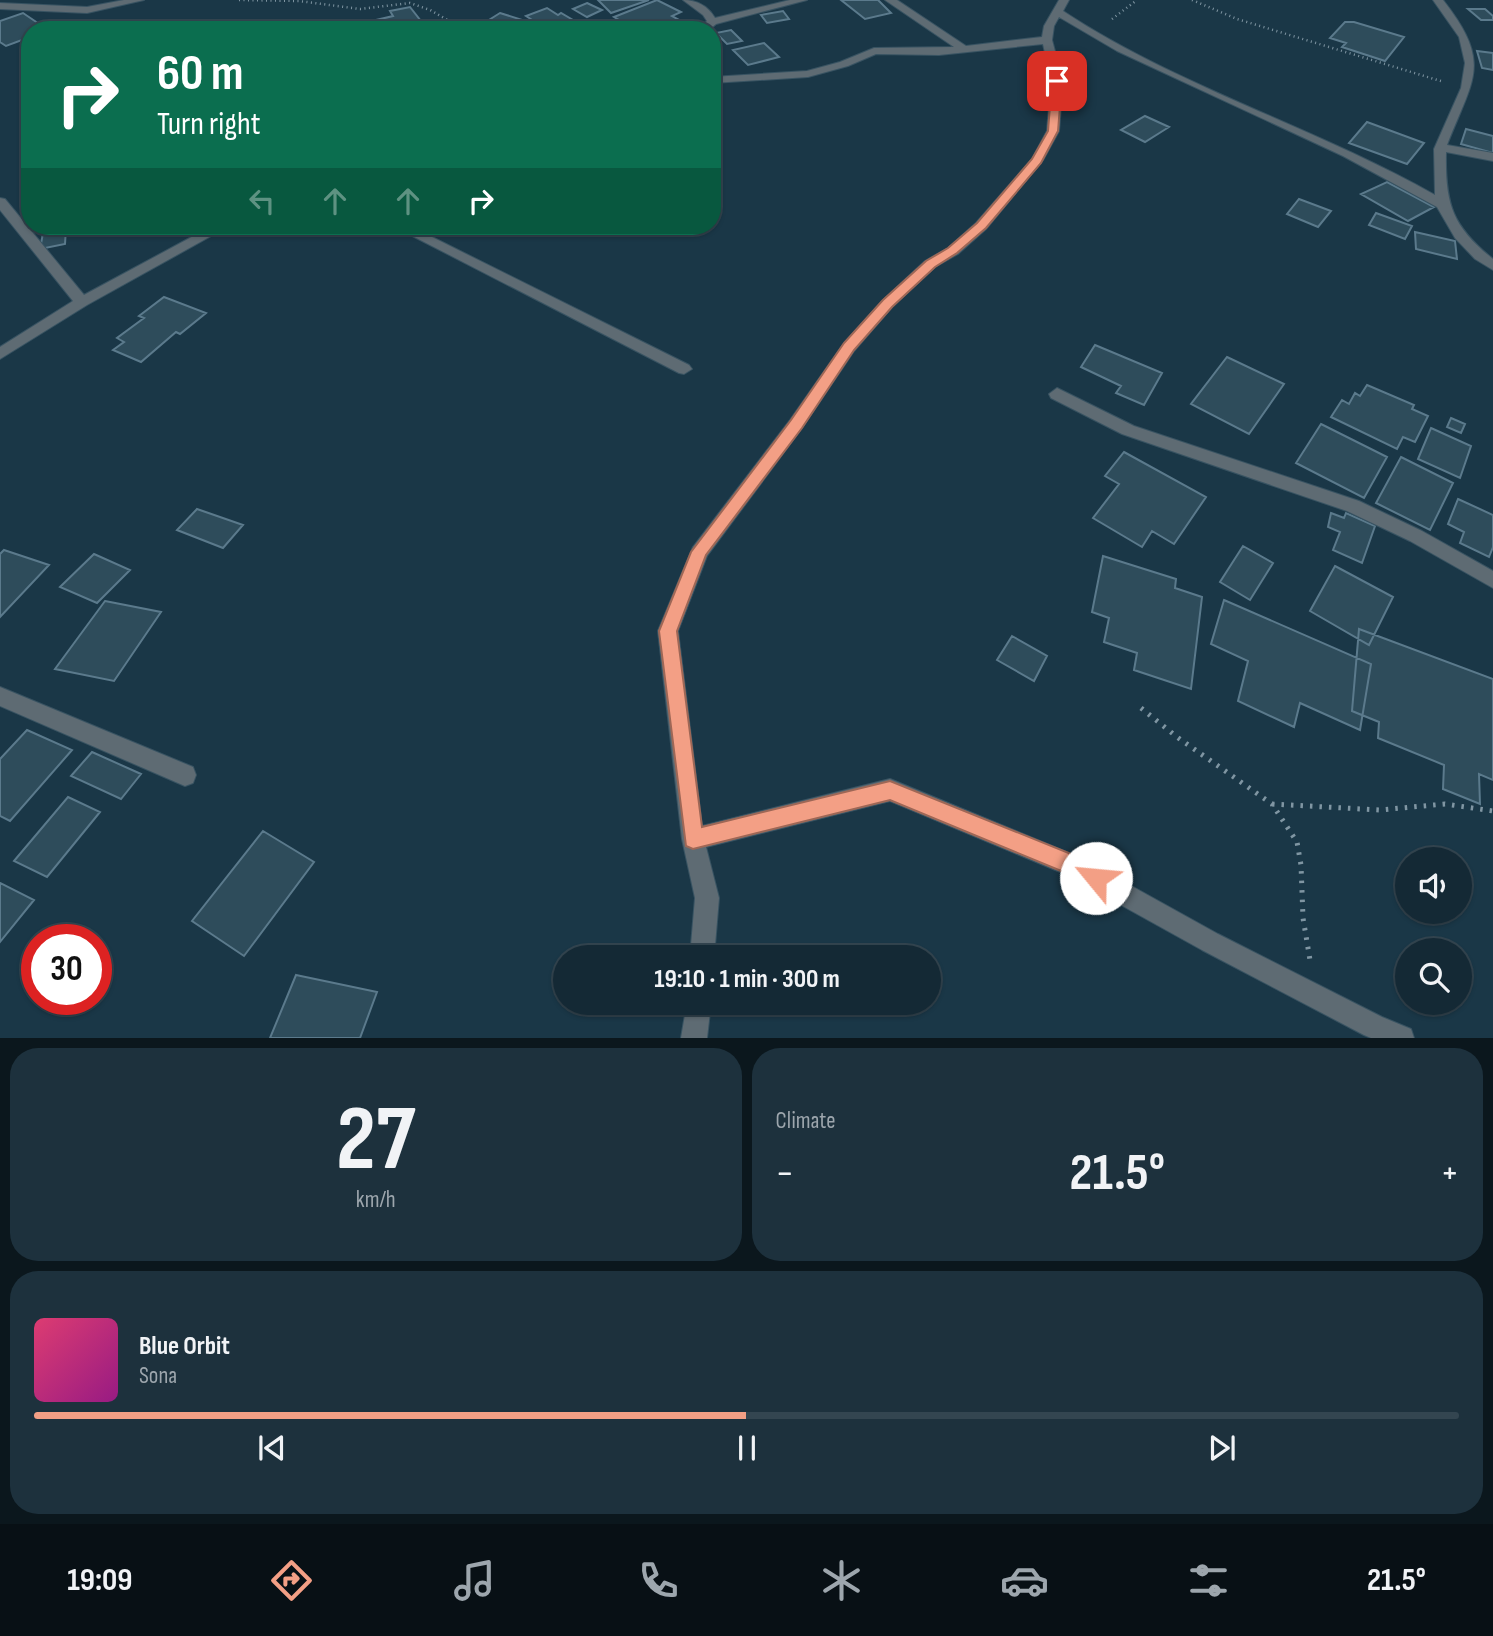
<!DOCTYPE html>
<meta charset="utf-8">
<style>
:root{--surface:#142935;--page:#1d313d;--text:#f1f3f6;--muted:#9da6ad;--line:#334550;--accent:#f39f85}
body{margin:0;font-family:"Sofia Sans Condensed",sans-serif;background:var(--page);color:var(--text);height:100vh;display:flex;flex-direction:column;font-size:26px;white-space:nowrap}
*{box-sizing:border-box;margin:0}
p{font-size:23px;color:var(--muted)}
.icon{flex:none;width:38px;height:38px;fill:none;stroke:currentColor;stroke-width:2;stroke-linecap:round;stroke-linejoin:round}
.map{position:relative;height:1038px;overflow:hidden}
.details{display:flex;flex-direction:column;gap:10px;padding:10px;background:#0b171d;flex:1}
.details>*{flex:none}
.guide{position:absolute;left:21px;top:21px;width:700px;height:214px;border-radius:28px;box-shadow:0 2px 5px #0004,0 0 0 2px var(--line);background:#0b6e4f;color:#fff;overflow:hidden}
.tools{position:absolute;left:1395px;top:847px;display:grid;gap:14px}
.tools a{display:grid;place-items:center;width:77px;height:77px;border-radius:50%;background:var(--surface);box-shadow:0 2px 5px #0004,0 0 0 2px var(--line);font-size:35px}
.speed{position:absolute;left:21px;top:924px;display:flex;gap:14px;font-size:35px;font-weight:700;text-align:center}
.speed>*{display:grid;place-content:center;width:91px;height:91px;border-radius:50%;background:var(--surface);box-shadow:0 2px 5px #0004,0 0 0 2px var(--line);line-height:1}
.speed .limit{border:10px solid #d22;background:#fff;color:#111}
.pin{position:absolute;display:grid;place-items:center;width:60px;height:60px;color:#fff;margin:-30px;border-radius:14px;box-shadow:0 4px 10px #0006}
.me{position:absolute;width:77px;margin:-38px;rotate:298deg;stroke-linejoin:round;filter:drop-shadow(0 0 5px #0008)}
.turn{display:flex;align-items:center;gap:24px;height:147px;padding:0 21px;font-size:32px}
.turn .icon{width:91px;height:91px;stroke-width:2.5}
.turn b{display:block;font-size:49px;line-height:60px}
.lanes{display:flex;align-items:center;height:66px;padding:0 21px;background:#0003;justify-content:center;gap:35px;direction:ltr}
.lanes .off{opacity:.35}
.big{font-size:52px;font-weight:700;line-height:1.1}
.details .tile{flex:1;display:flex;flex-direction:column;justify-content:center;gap:10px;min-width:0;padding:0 24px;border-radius:28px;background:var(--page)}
.details .dial{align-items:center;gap:0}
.dial b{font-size:91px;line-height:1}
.song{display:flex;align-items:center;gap:21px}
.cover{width:84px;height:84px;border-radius:10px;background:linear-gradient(135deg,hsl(340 70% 55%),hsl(310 70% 35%))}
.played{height:7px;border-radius:4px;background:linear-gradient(90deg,var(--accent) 50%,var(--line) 50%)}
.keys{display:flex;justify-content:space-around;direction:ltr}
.heat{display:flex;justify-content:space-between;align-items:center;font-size:38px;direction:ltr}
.details .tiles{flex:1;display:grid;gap:10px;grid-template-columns:1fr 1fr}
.tile:last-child{grid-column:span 2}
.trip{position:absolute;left:553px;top:945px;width:388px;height:70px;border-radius:35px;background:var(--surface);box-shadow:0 2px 5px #0004,0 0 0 2px var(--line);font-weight:700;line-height:70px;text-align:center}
.menu{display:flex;height:112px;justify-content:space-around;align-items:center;background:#081015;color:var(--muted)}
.menu .icon{width:49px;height:49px}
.menu .current{color:var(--accent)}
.menu b{font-size:32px;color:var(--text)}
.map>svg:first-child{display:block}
</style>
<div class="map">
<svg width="1493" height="1038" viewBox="0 0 1493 1038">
<rect width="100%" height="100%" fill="#1a3747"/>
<path fill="#2e4c5b" stroke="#5b7a8c" stroke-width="2" d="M598,0H649L611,13Z
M657,0L681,12L672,16L681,21L661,30H636L614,17Z
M841,0H878L891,13L865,19Z
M587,3L602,10L587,17L573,9Z
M410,7L424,25L403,30H378L372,21L393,16L390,11Z
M547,8L558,15L561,13L573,20L548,30L526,16Z
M1468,9H1485L1493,16V20H1481Z
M783,11L789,19L767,23L761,15Z
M23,13L48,30H30V37L6,46L0,42V21Z
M500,13L532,23L521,30H473Z
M1345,22H1354L1404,37L1385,61L1342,47L1346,43L1330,38Z
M731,30L742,41L727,44L716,33Z
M764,43L779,57L748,65L733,50Z
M1477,51L1493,53V70L1482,68Z
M1145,116L1169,127L1145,142L1121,130Z
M1367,122L1424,143L1407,164L1349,143Z
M1466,129L1493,136V153L1461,144Z
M1387,182L1434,207L1408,221L1361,194Z
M1299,199L1331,211L1318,227L1287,214Z
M1376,213L1412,226L1405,239L1369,225Z
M30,219V226H50L32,233L23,221Z
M66,228L65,244L40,249L43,233Z
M1415,232L1455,241L1457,259L1416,249Z
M164,297L206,313L180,334L176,332L141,362L113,350L124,342L117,338L144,318L139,316Z
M1095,345L1162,373L1144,405L1116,393L1121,386L1081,367Z
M1227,357L1284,384L1249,434L1191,404Z
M1367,385L1414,405L1412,409L1428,416L1415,442L1403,437L1397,449L1331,417L1342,400L1349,404L1355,393L1360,396Z
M1451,418L1465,424L1461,433L1447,427Z
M1321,424L1387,457L1364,498L1296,463Z
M1431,428L1471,446L1460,478L1418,459Z
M1124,452L1206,497L1174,544L1152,531L1142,547L1093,518L1119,484L1105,476Z
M1401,457L1453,483L1430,530L1376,503Z
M1458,499L1493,515V547L1489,557L1460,543L1464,532L1448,524Z
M197,509L243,525L223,548L177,530Z
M1331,513L1344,518L1346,513L1375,526L1362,563L1333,550L1340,532L1328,527Z
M1243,546L1273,563L1250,600L1220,582Z
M4,550L49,565L0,617V554Z
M94,554L130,570L97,603L60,587Z
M1103,556L1176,579L1175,588L1202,597L1191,689L1134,670L1137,653L1104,642L1109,618L1092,612Z
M1335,566L1393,597L1369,645L1310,611Z
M1224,600L1371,664L1360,730L1300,703L1294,727L1238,701L1248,661L1211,644Z
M105,601L161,612L114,681L55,669Z
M1359,629L1493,679V780L1479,774L1480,804L1443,789L1444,765L1378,738L1379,722L1352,711Z
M1012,636L1047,656L1034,681L997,660Z
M27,730L72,750L10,821L0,816V759Z
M92,752L141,774L121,799L71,776Z
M68,797L100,812L47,877L14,861Z
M263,831L314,862L244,956L192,921Z
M0,883L34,900L0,942Z
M296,975L377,992L360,1038H270Z"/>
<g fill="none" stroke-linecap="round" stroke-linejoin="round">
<defs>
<path id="minor" d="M124,0H144L87,13L0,9V3L87,7Z
M683,0C697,0 708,6 715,18L790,0H807L716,24L709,30H697L707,21L703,15Z
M885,0H897L966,46L1042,37L1044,26L1059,0H1069L1063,11C1176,86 1315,127 1435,195L1434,149L1461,88L1465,63L1459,37L1433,0H1443C1493,64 1473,78 1447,145L1493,153V161L1446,152C1445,204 1452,226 1493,259V270L1475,259L1455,238L1437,207L1343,156L1117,51L1059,17L1054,26L1052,40L1063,81L1059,131L1043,160L986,229L958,254L935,267L892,307L854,351L802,428L707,556L678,631L702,826L890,779L1081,858L1218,934L1382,1017L1411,1029L1414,1038H1371L1364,1035L1202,950L1065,874L890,801L706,847L719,898L714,957H690L695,898L682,839L658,631L693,547L790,420L844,343L882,301L925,261L948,248L976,223L1032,159L1047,131L1051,81L1043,44L939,55L876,54L848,66L808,77L712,83V77L807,71L840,62L874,48L954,47Z
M0,198L5,199L84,295L212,226H229L87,305L0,359V347L73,301L0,210Z
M393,226H410L689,365L692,369L684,374L679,373Z
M1057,388L1134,426L1359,501L1422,531L1493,571V588L1410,541L1347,511L1122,434L1051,398L1049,394Z
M0,687L193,767L196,775L193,783L185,786L0,706Z
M687,1003H711L707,1038H681Z"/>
</defs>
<use href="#minor" stroke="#385362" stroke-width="2"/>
<path stroke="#8096a3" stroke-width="2.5" stroke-dasharray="1 3.5" stroke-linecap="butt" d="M239,0L299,1L360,9L410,3L430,10L465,30
M1192,0L1237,19L1444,82
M1112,19L1137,0"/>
<path stroke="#8096a3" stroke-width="5" stroke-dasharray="2.5 7" stroke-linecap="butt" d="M1141,708L1177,737L1272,804L1297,842L1301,865L1303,918L1310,960
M1272,804L1380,810L1445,804L1493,811"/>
<use href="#minor" fill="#5e6b73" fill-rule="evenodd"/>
</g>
<path fill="#f39f85" stroke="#9e6756" stroke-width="2" d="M1057,78L1062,81L1058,131L1041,163L986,228L957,253L935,267L892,307L854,350L802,428L706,555L677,631L702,827L890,781L1081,858L1104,871L1107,878L1104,886L1096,889L1066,873L890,800L693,849L686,846L659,631L691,552L791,420L844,343L883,300L926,261L948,248L977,223L1032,159L1048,131L1052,81Z"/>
</svg>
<div class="tools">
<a><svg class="icon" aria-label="sound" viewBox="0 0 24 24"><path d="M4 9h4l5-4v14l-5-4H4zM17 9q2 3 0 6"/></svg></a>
<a><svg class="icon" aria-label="search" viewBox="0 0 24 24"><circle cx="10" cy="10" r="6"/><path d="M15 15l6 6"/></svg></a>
</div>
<div class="speed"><div class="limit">30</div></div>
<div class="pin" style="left:1057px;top:81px;background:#d93025"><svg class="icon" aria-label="arrive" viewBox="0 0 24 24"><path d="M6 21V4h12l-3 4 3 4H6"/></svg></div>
<svg class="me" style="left:1096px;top:878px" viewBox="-20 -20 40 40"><circle r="19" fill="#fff"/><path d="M0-13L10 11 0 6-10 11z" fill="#f39f85"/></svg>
<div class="trip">19:10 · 1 min · 300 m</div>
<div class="guide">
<div class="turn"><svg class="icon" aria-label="right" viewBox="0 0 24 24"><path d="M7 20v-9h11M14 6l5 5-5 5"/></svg><div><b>60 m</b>Turn right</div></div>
<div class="lanes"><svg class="icon off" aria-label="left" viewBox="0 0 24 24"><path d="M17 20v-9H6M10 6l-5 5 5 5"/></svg><svg class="icon off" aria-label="ahead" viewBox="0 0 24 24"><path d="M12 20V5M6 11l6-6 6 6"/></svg><svg class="icon off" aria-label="ahead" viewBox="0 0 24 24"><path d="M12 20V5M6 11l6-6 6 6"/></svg><svg class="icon" aria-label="right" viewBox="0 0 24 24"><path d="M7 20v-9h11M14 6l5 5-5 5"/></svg></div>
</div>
</div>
<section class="details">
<div class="tiles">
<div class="tile dial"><b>27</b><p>km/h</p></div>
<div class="tile"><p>Climate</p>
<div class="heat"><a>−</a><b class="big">21.5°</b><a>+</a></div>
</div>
<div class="tile">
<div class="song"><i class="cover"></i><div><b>Blue Orbit</b><p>Sona</p></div></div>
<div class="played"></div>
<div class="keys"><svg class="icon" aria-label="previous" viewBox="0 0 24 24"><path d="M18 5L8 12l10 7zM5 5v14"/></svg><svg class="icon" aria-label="pause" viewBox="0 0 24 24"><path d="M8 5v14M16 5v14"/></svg><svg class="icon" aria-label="next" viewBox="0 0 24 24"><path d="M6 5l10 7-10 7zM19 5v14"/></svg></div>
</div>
</div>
</section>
<nav class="menu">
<b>19:09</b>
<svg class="icon current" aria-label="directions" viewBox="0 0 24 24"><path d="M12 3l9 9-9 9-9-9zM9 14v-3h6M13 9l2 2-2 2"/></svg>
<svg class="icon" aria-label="music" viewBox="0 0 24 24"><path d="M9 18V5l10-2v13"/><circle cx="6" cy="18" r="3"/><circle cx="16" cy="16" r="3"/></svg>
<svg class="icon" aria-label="phone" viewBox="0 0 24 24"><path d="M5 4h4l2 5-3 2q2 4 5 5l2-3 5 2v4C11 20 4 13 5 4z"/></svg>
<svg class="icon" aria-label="climate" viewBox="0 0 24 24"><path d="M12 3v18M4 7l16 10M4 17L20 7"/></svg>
<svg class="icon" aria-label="car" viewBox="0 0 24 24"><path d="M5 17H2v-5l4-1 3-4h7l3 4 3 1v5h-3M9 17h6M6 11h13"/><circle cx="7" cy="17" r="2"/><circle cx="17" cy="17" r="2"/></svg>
<svg class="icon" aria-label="filters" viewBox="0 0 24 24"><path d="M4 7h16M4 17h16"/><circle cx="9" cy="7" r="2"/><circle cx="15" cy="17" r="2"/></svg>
<b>21.5°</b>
</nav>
